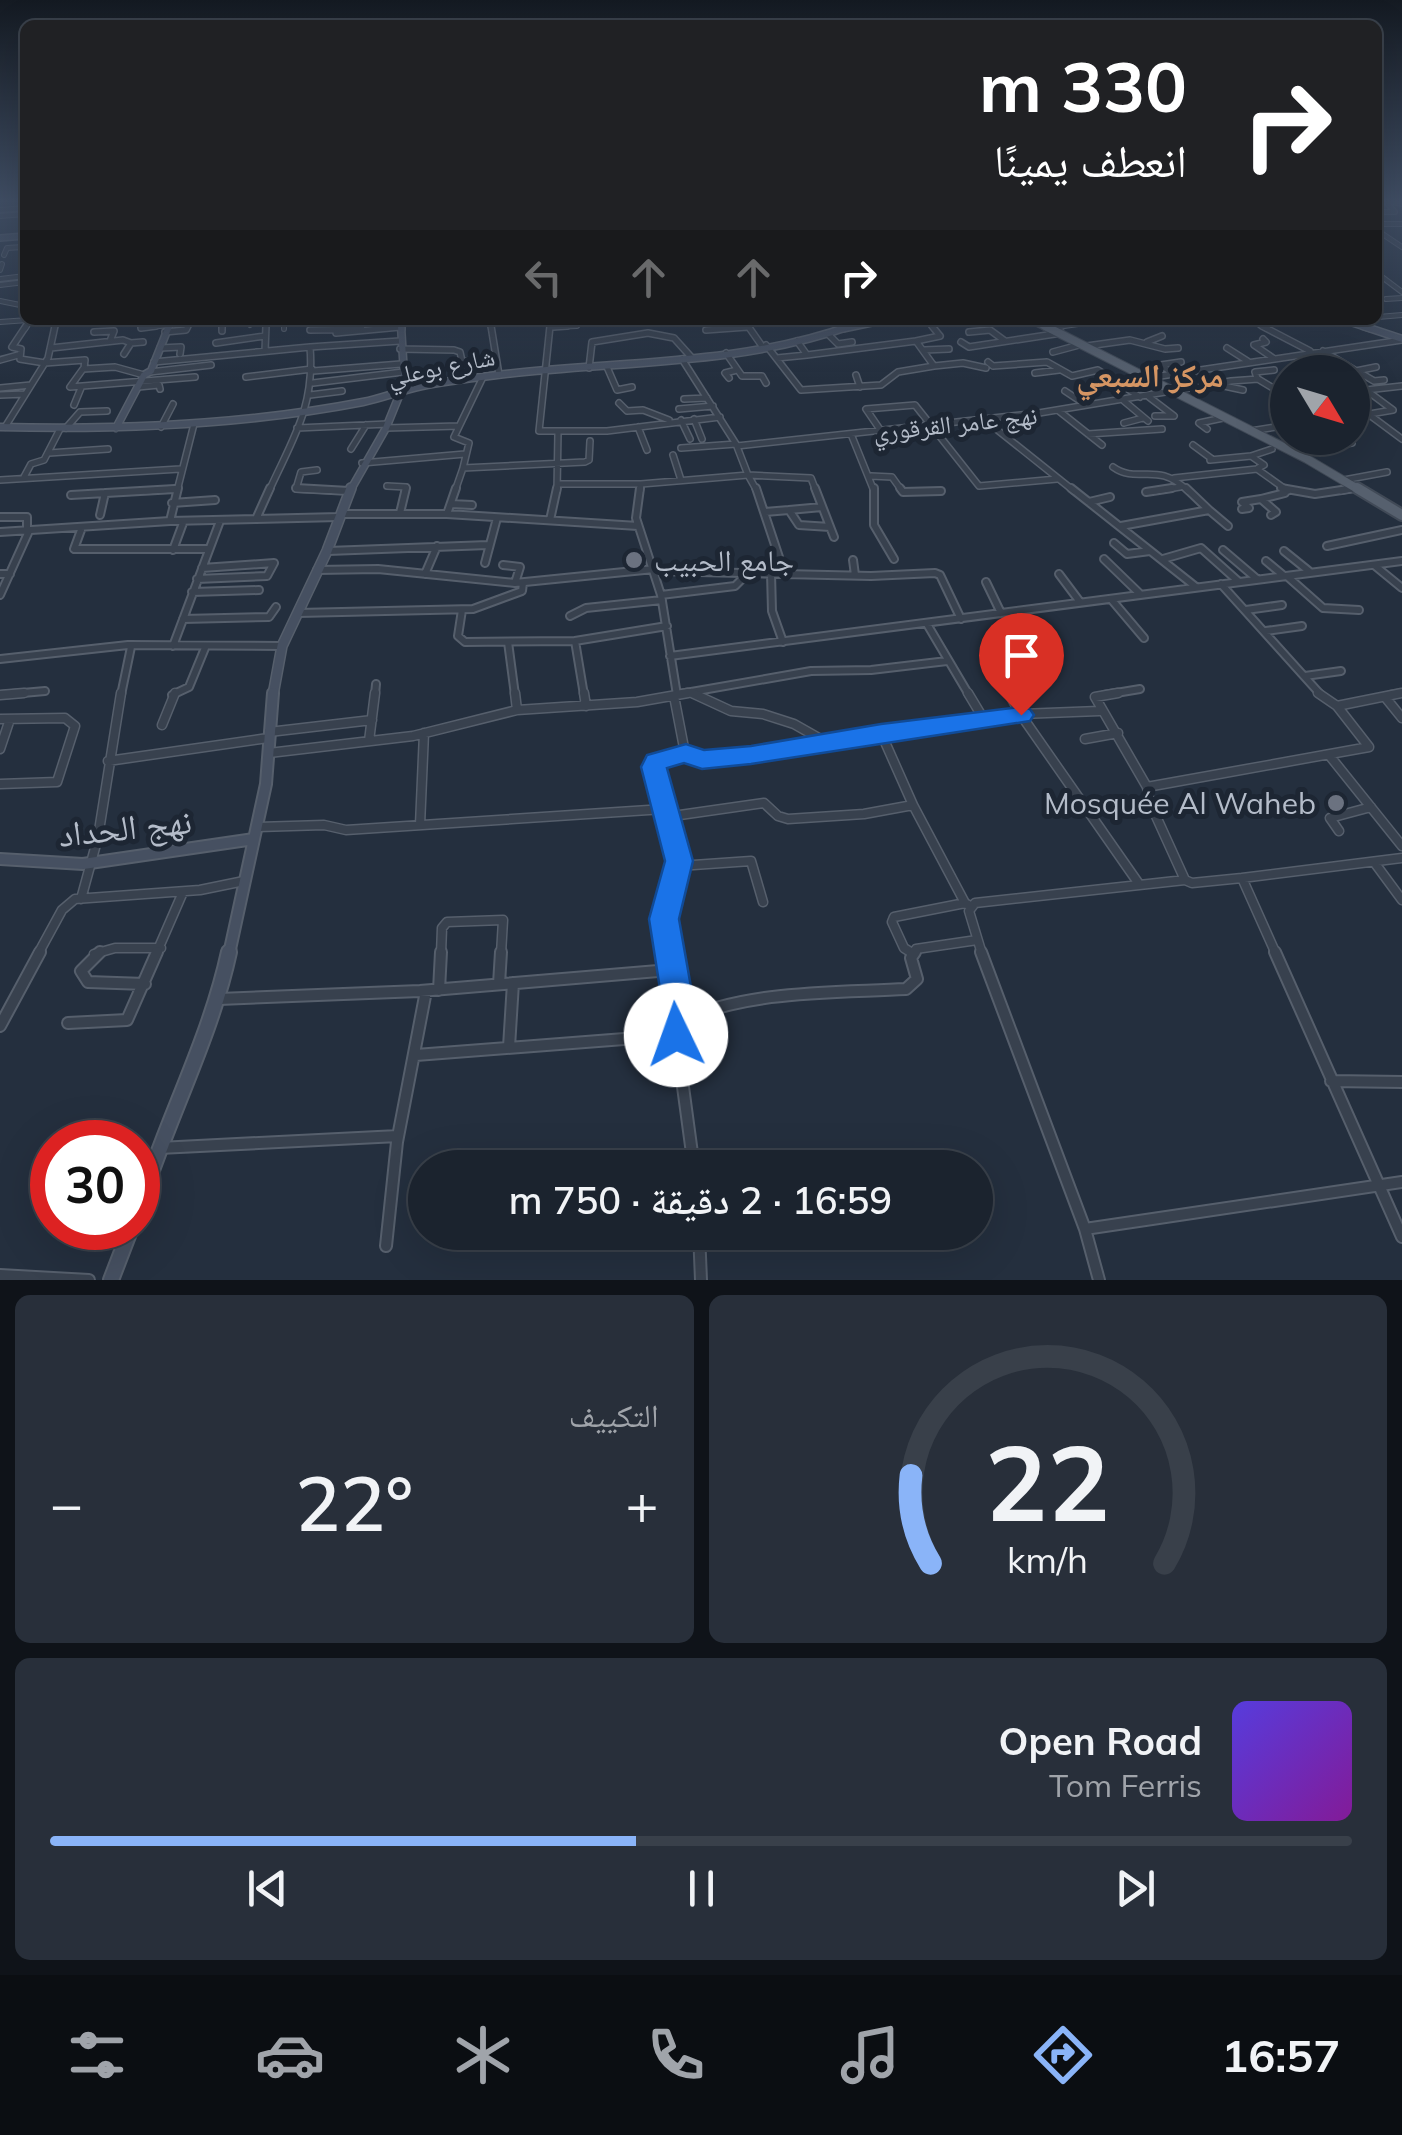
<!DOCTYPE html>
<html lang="ar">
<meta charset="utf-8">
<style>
:root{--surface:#1b232e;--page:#282f3a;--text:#f1f3f6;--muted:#a0a4aa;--line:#39404a;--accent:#8ab4f8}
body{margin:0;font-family:Mulish,"Noto Naskh Arabic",sans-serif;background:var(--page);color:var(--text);direction:rtl;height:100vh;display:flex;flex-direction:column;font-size:38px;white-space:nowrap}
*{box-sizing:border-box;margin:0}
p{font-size:32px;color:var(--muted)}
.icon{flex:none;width:55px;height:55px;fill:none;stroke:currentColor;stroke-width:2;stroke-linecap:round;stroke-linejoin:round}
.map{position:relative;height:1280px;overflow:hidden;direction:ltr}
.side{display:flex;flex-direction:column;gap:15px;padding:15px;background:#0f1319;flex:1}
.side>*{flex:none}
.top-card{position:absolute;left:20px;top:20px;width:1362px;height:305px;border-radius:15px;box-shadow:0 10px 40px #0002,0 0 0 2px var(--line);direction:rtl;background:#202124;color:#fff;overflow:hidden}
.needle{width:65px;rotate:128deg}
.controls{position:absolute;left:1270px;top:355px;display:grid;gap:20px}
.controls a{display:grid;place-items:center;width:100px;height:100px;border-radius:50%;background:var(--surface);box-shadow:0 10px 40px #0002,0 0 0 2px var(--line);font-size:50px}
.speed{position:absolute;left:30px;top:1120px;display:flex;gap:20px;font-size:50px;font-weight:700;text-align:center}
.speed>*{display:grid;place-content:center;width:130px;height:130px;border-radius:50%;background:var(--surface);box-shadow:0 10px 40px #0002,0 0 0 2px var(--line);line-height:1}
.speed .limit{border:15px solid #d22;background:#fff;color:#111}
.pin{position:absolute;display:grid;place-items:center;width:85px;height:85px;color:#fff;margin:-102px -42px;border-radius:50% 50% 50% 0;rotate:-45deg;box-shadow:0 0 10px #0007}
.pin .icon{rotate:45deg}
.me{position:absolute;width:110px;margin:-55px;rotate:357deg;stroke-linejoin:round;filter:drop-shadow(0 0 8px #0008)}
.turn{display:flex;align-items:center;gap:35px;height:210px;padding:0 30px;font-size:45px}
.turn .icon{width:130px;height:130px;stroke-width:2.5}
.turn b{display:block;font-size:70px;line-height:85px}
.lanes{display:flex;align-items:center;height:95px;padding:0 30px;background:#0003;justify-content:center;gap:50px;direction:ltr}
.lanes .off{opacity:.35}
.big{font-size:75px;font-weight:600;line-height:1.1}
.side .tile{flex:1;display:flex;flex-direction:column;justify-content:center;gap:15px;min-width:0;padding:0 35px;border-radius:15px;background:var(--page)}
.side .dial{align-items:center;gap:0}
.dial svg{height:260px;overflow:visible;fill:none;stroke:var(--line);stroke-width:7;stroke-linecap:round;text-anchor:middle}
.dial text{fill:var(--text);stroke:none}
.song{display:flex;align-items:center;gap:30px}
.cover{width:120px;height:120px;border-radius:15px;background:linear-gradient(135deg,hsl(250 70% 55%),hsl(290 70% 35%))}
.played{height:10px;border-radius:5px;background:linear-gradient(90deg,var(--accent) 45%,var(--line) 45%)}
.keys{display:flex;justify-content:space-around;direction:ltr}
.heat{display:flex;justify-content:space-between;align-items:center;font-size:55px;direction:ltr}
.side .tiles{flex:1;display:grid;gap:15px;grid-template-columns:1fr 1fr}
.tile:last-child{grid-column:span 2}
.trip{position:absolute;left:408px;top:1150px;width:585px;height:100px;border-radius:50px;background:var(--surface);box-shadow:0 10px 40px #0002,0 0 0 2px var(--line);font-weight:600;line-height:100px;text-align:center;direction:rtl}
.menu{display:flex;height:160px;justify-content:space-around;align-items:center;background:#0b0e12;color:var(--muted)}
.menu .icon{width:70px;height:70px}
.menu .selected{color:var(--accent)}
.menu b{font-size:45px;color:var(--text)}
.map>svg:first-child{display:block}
</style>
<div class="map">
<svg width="1402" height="1280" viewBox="0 0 1402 1280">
<rect width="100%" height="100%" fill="#242f3e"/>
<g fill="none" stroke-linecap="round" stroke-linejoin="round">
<defs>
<path id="street-far4" d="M1385,200L1402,204
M0,210L25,208
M1378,212H1395L1384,200
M0,216L25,214
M1378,224H1402
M1378,231L1402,247
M4,255L7,248L23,247
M0,270L2,264
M1378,274L1402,292
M0,279L25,276
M0,285L25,282
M1386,299L1402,298
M0,301L25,306
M1378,317L1402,315
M247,320L250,325
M284,320V329
M490,320L491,329
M743,320L750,329
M926,320L934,329
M1151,320H1167
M1250,320L1267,329
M140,321L152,320
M171,321L182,320
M0,322L28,320
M1312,323L1323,320
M322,324L366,320
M553,327L577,326L582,320
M141,328L169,325
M1051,328L1105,320
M25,329L31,320
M54,329L56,320
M187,329L191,320
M222,329L223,320
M266,329V320
M380,329L400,327
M550,329L551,320
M721,329L747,327"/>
<path id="street-far3" d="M26,326L12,347L21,349L20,359L45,363L85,360L84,368
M491,326L499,375
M550,326L539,431H607L720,417
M748,326L762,346
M932,326L940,336
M1262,326L1310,351
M553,327L567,326
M141,328L156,326
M1051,328L1062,326
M310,330L362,329
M706,330L747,327
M222,331V326
M94,332L114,331L110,341
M165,332L186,330L188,326
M969,332L990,330L1005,341
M336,333L400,327
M829,335L838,344L852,342
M1263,339L1266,342L1254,345L1273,358
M961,342L969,347L1061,333
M1147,342L1162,336
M131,343L143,342
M216,343L265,336
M766,345L801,390L881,385L898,372L934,366L916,341L940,336
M1087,346L1130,340L1165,349L1178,348
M51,348L123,340L131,343L124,354
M160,348L181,347L180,354
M1227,348L1249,362
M400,349L454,350L460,352L462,361L496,363
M924,350L949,349
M265,351L266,326
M1323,351L1356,371L1376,367
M1053,352L1079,345
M726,353L742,376H762L766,383
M807,355L916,341
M777,358L807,355L797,341
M682,359L736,444L748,475L811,478L816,491
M0,360L18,355
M154,362L310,347
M988,362L993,366L1047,362L1072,376L1098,370L1140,397
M934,366L963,363L986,368
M607,367L617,390L632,387
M589,368L592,342L648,333L674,338L692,358
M313,371L401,364
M1357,371L1374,381L1384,380
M150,372L211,365
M1035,373L1059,370
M1172,373L1161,365L1181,362
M144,375L115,367L83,369L70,387L195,377
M856,375L860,387
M246,377L312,369
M729,378L725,373L737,370
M1147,378L1402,340
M1257,378L1255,372L1274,370
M313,383L403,372
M1215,384L1243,390
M1352,384L1366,390
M138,387L159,385L160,389
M0,388L31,385
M1065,391L1086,405
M0,395L25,394
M310,395L342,391
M1149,397L1174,416H1155
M684,399L707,398
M1124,401L1148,421
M619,403L627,411L643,410L669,420
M74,405L81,388
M679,409L713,406
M1059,411L1102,445
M1371,416L1402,439
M1352,417L1393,410L1366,390L1402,386
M694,419L702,439
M681,420L690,439
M985,420L1074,491
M1124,423L1143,418
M5,427L48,358L55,326
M161,427L173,404
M638,427L647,450
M66,428L80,412L107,411
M297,428L388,424
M386,428L459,426
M1207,429L1199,423L1223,418
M881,431L866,409L915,405L979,486L1057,479
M1251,431L1288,425
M851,434L874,491
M1088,434L1162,429
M1315,438L1329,446L1352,443
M1193,445L1212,459
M737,446L1039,413L1231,381L1258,379L1273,388L1288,387
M681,448L736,444
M351,449L366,425
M49,453L108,449
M673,455L681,480
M1210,460L1251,456
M362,463L465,454
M1113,467C1138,485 1157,460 1188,491
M463,468L469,443L454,437L483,377
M1258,468L1264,465L1251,456L1272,449
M1257,469L1288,491
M317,470L301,472L296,489L342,491
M871,476L892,477L902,491
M24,477L31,464L44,460L60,429
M1174,478L1257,469
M0,480L180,469
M1344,480L1387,472
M558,484H641
M387,486L406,487L405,491
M145,491L175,489
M177,491L194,424
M269,491C293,438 315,407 310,347L400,341
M455,491L463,468L585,462L589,460L590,441
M557,491L558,432
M640,491L641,484L748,475L757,491
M1155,491L1180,487
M1341,491L1356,488"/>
<path id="street-far2" d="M178,488L170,521L256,519
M270,488L256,519L339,517
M296,488L349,491
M640,488L636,518L661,595L677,695
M756,488L785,575
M815,488L834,537
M874,488V525L894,559
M900,488L903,492L941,491
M1071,488L1196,587
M1281,488L1315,494L1355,488
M1146,492L1172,488
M71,495L175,489
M1089,502L1110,497
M172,503L215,500
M451,504L472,505
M1242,509L1249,508L1242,502L1261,499
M789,510L822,507
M1209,510L1228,526
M765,512L789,510L799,525L830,527
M400,513L406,488
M342,514H447L638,526
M447,514L456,488
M100,515L105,493
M1271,515L1276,512L1261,499L1285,493
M0,517H27V531
M550,520L557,488
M1121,526L1209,510L1186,488
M81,530L74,549H209
M0,532L170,521
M1114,543L1127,554L1150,551
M1327,546L1402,530
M173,550L183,523
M1223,550L1257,579
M328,551L488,545
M1284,551L1310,572
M1104,559L1139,593
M1163,559L1201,548L1239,582
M853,560L855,575
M1266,561L1283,575
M485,563L497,518
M503,565L520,567L515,583
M1374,565L1402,588
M317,570L378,569L515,583L654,569
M655,571L871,576L935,573L940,575L961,619
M771,573L772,611L783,642
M0,574H10
M425,574L437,546
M1059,574L1080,602
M1288,577L1323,608L1359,610
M197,579L267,576L274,563L202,568
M986,582L1001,613
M1221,584L1321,695
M192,592L259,590
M0,595L29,531
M661,595L735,586L748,573
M1111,599L1144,638
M462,610L458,636L465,642L575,641
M1246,610L1282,605
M298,613L473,609L522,591L523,583
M570,616L586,608L662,600
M183,619L269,617L276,607
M927,624L969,695
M1266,631L1302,626
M508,642L515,695
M173,646L220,521
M670,656L1402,561
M0,659L128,645L282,646
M1305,676L1341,671
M1001,677L1010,695
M692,693L697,695
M0,695L45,691
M121,695L131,647
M172,695L189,687L205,648
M375,695L376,684
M584,695L575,641L667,626
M674,695L811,671L871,670L947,661
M1104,695L1140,689
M1390,695L1402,693"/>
<path id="street-far1" d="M515,693L517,710
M584,693L586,706
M692,693L731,711L763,714L794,724L824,741
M968,693L983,718
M1009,693L1020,714
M1118,693L1095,697L1147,787
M0,695L24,693
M1385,697L1402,718
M1337,706L1402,693
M1021,714L1099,711
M0,719L65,718L75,726L57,782L0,784
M162,725L175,693
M269,732L372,720
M1085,739L1118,733
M369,741L375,693
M0,749L10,719
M269,753L413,736L517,710L637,702L688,693
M686,754L711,759L881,733
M1329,755L1402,846
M108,761L268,738
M913,805L881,733L1021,715L1139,884
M666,817L764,803L778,816L788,819L864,814L913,805L965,903L972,907
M420,825L424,733
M258,827L324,825L346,830L664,809
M1339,831L1330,818L1371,807
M1374,862L1402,900
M679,866L751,861L763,902
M1242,878L1402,858
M1185,880L1192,883L1242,878L1276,954
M81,899L98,837L121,693
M912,953L904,948L892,922L894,917L965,903
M38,954L62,910L75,899L200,890L244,881
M94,954L115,948H161
M156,954L183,892
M441,954L442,928L447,922L503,920L501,954
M669,954L664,926L679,861L654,767L660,760L685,753L674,696
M913,954L916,949L977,940
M982,954L969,911L975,903L1185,880L1150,803L1147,787L1369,747L1337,706L1318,693"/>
<path id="street" d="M100,952L81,971L88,982L145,984
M669,952L681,1021L676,1035L694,1168
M981,952L1085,1229
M1275,952L1402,1237
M499,984L501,952
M439,990L441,952
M219,999L420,991L670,970
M681,1021C748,990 833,993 906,989L917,979L911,958L915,952
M68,1023L127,1020L157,952
M0,1026L40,952
M509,1047L513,983
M416,1055L676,1035
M1331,1081L1402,1082
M159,1148L398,1136
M699,1232L701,1280
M386,1246L397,1142L426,991
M0,1275L89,1280
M1099,1280L1085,1229L1402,1182"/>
<path id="secondary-far4" d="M0,238L25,236
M401,320L402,329
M1343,320L1371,329
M168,329L172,320
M843,329L886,320"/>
<path id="secondary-far3" d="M401,326L405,390
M1363,326L1402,339
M0,427C121,430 244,425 363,402C383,398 402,390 422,386C446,381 472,378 497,375C613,361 739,366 850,326
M116,428L144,375L151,371L169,326
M350,491L386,428L401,391"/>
<path id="secondary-far2" d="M273,695L282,646L327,551L351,488"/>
<path id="secondary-far1" d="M0,859L83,864L254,839
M229,954L266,784L273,693"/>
<path id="secondary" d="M138,1211C165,1123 210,1040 229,952
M111,1280L131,1228"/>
<path id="primary-far2" d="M1032,320L1050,329"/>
<path id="primary-far1" d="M1045,326L1307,459L1361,491"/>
<path id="primary" d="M1357,488L1402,515"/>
</defs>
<use href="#street-far4" stroke="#565f6c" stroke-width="6"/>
<use href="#street-far3" stroke="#565f6c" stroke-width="8"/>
<use href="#street-far2" stroke="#565f6c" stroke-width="10"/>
<use href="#street-far1" stroke="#565f6c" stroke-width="11"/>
<use href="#street" stroke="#565f6c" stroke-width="14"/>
<use href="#secondary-far4" stroke="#565f6c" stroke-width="8"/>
<use href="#secondary-far3" stroke="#565f6c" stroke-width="9"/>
<use href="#secondary-far2" stroke="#565f6c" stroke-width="12"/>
<use href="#secondary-far1" stroke="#565f6c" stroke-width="14"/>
<use href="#secondary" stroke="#565f6c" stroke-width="18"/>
<use href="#primary-far2" stroke="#414a57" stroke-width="9"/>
<use href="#primary-far1" stroke="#414a57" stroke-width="10"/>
<use href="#primary" stroke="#414a57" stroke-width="14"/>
<use href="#street-far4" stroke="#38414e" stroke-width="4"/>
<use href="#street-far3" stroke="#38414e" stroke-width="5"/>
<use href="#street-far2" stroke="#38414e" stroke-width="6"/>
<use href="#street-far1" stroke="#38414e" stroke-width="8"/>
<use href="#street" stroke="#38414e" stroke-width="10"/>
<use href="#secondary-far4" stroke="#465061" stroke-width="5"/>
<use href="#secondary-far3" stroke="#465061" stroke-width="6"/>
<use href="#secondary-far2" stroke="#465061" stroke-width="9"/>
<use href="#secondary-far1" stroke="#465061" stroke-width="10"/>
<use href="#secondary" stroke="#465061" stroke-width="14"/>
<use href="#primary-far2" stroke="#56606e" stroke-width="6"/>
<use href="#primary-far1" stroke="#56606e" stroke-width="8"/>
<use href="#primary" stroke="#56606e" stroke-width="10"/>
</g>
<linearGradient id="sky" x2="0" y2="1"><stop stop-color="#141a22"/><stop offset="0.53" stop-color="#3f4d63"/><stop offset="1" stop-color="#3f4d63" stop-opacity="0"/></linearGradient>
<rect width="1402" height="379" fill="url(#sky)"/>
<path fill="#1a73e8" stroke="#114b97" stroke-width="2.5" d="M1021,707L1030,709L1034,715L1030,721L751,764L702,769L684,763L667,768L693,861L679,919L697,1021L687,1045L676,1049L664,1045L659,1035L665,1021L649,919L665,861L641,767L647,755L686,744L704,750L751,746L881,724Z"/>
<g fill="#6b7280" stroke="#1d2633" stroke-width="4">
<circle cx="634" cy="560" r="10"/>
<circle cx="1336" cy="803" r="10"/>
</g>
<g text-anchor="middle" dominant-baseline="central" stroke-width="10" stroke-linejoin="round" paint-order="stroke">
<g font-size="25" fill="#b4bcc9" stroke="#1d2633">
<text transform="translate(441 366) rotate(-11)">شارع بوعلي</text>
<text transform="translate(955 423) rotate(-6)">نهج عامر القرقوري</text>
</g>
<g font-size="30" fill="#b4bcc9" stroke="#1d2633" text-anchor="start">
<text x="654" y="560">جامع الحبيب</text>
<text x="1316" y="803" text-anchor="end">Mosquée Al Waheb</text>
</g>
<g font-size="32" font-weight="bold" fill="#d59563" stroke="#1d2633">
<text x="1150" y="375">مركز السبعي</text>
</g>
<g font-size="35" fill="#b4bcc9" stroke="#1d2633">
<text transform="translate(125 827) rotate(-6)">نهج الحداد</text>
</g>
</g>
</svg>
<div class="controls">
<a><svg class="needle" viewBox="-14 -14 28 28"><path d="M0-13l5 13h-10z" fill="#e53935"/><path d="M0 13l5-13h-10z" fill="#a0a4aa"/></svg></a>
</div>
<div class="speed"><div class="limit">30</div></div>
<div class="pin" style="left:1021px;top:715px;background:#d93025"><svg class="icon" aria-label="arrive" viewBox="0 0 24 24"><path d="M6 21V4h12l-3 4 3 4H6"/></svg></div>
<svg class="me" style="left:676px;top:1035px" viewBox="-20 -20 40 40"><circle r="19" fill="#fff"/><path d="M0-13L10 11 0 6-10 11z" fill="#1a73e8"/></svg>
<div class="trip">16:59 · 2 دقيقة · 750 m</div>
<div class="top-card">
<div class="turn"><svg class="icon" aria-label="right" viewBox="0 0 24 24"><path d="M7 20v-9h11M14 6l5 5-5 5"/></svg><div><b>330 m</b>انعطف يمينًا</div></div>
<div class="lanes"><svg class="icon off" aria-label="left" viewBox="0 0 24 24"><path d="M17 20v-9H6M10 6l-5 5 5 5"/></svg><svg class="icon off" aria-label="ahead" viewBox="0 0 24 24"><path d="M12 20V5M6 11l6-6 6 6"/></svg><svg class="icon off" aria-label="ahead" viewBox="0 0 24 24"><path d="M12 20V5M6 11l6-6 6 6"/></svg><svg class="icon" aria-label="right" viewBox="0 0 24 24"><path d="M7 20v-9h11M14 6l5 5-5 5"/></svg></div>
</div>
</div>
<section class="side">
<div class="tiles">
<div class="tile dial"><svg viewBox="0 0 100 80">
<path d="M14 69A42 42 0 1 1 86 69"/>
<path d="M14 69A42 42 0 0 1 8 42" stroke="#8ab4f8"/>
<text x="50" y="56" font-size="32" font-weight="700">22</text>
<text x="50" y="72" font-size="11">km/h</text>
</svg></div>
<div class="tile"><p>التكييف</p>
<div class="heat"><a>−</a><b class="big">22°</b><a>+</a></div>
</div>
<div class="tile">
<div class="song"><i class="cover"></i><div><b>Open Road</b><p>Tom Ferris</p></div></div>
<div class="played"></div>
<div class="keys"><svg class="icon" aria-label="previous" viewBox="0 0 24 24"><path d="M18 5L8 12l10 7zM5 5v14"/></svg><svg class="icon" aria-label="pause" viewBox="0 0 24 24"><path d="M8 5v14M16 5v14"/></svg><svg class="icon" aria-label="next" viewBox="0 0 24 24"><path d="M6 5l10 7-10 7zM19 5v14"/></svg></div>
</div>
</div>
</section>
<nav class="menu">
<b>16:57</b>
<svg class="icon selected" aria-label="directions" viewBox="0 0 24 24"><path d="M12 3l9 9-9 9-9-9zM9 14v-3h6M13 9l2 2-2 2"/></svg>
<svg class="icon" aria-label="music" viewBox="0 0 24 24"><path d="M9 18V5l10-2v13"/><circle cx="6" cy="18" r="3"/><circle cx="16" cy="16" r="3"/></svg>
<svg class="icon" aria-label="phone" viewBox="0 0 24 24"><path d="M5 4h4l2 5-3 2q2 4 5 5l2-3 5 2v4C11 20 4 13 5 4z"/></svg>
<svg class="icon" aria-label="climate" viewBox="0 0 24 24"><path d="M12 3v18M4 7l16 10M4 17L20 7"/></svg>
<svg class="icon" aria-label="car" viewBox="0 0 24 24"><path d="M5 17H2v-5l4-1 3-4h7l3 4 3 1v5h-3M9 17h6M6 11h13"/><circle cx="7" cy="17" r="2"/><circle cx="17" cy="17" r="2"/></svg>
<svg class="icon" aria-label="filters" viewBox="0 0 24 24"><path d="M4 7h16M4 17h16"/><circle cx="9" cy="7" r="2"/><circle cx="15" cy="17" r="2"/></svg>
</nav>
